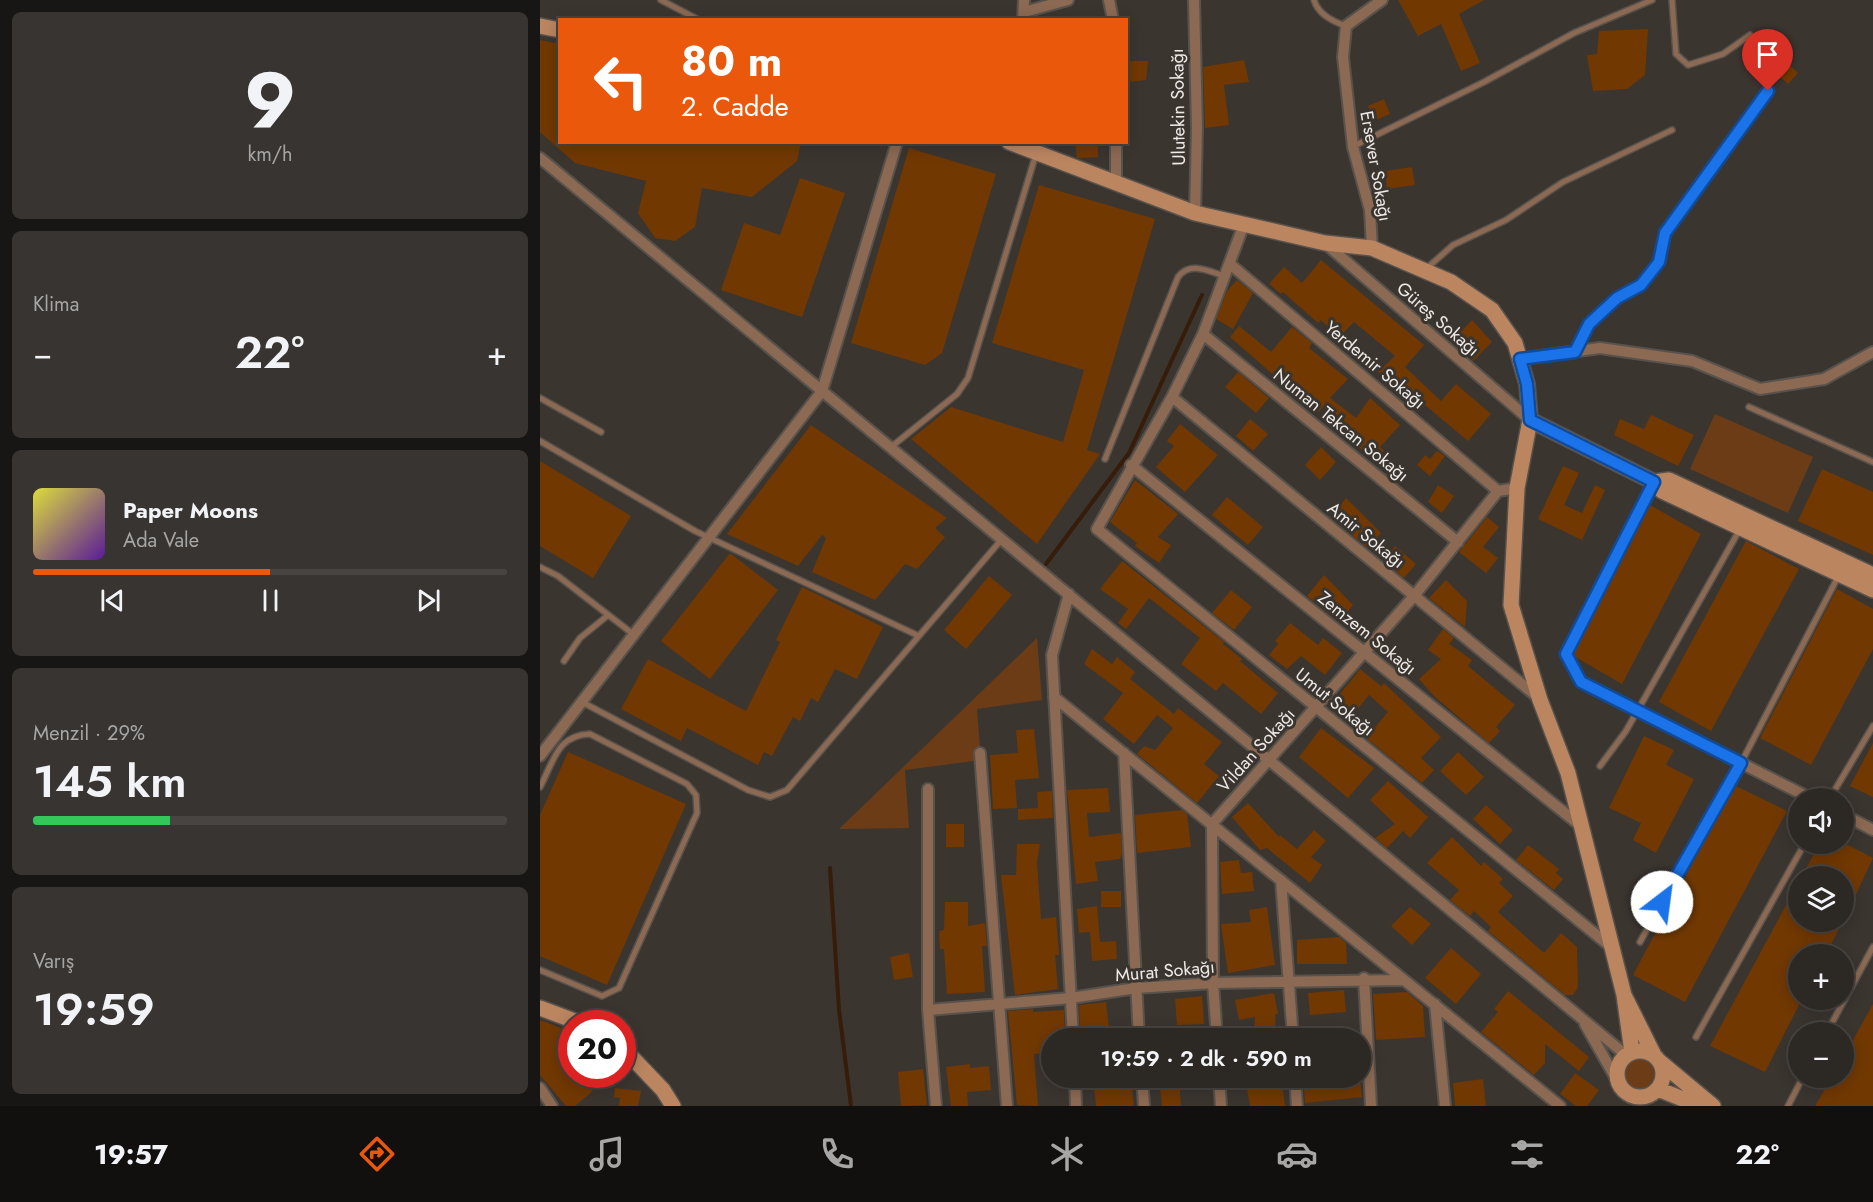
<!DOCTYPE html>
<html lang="tr">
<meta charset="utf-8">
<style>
:root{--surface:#2c2824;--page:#383431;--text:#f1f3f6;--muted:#a6a6a6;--line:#484441;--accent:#ea580c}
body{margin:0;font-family:Jost,sans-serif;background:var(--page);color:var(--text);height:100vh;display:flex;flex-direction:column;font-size:22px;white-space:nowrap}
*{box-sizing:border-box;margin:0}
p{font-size:20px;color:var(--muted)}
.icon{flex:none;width:33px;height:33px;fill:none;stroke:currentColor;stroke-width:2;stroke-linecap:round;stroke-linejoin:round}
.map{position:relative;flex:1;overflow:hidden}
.side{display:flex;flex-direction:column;gap:12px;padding:12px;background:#181614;width:540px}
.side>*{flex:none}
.banner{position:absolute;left:18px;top:18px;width:570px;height:126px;border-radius:0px;box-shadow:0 3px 15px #0003,0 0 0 2px var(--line);background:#ea580c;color:#fff;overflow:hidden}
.buttons{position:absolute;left:1248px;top:788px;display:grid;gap:12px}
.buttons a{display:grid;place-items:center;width:66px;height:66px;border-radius:50%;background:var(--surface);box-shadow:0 3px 15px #0003,0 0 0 2px var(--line);font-size:30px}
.speed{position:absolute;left:18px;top:1010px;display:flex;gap:12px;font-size:30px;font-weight:700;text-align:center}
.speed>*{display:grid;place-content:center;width:78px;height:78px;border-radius:50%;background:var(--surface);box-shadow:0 3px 15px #0003,0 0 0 2px var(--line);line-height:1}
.speed .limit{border:9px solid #d22;background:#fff;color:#111}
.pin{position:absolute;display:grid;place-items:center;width:51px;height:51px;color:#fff;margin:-62px -26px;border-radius:50% 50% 50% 0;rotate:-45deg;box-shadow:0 0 6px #0007}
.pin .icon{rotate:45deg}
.me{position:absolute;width:66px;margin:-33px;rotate:30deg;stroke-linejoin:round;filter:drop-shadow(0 0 4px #0008)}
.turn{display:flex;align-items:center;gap:21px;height:126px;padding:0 24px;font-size:27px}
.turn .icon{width:78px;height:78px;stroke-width:2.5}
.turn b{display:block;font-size:42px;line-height:51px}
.big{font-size:45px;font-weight:600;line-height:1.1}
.side .widget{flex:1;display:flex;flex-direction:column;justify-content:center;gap:9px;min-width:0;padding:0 21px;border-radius:9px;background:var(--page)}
.side .dial{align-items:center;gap:0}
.dial b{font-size:78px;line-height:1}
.song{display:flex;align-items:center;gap:18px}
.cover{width:72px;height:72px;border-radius:9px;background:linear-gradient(135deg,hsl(60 70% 55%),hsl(270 70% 35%))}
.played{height:6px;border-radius:3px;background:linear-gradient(90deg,var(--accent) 50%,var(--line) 50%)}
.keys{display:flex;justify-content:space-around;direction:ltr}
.heat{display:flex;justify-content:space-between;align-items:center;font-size:33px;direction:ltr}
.charge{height:9px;border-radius:4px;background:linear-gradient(90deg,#34c759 29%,var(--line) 0)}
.trip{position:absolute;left:501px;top:1028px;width:330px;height:60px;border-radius:30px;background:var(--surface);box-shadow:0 3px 15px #0003,0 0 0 2px var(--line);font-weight:600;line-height:60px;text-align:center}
.dock{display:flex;height:96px;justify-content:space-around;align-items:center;background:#12100e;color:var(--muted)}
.dock .icon{width:42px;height:42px}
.dock .current{color:var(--accent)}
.dock b{font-size:27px;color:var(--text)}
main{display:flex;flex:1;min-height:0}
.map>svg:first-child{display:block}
</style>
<main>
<section class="side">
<div class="widget dial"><b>9</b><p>km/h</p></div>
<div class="widget"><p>Klima</p>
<div class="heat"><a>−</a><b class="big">22°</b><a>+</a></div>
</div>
<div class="widget">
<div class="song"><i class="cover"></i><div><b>Paper Moons</b><p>Ada Vale</p></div></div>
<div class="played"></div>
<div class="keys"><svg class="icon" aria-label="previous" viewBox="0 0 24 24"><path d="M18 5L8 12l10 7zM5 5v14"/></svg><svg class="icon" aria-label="pause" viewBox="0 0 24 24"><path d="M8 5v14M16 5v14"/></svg><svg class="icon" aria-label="next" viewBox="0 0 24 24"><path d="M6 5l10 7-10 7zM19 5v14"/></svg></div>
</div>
<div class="widget"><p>Menzil · 29%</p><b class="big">145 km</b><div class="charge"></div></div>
<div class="widget"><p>Varış</p><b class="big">19:59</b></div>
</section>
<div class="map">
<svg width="1333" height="1106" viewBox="0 0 1333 1106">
<rect width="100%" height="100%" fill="#3b3530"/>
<path fill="#6c3c17" d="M1175,414L1273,457L1248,513L1150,469Z
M497,638L502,700L437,709L441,760L365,770L369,828L299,829Z
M1082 1074a16 16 0 1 1 32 0a16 16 0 1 1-32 0Z"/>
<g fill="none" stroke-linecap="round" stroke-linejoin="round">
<path stroke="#361c09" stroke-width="4" d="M506,564L589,453L662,295
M290,868L299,1010L311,1106"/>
</g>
<path fill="#713802" d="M858,0H944L919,14L940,63L921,71L901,24L878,36Z
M1108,29L1105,75L1087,89L1053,91L1047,55L1057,54L1059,31Z
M0,40L20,44V142H261L257,161L212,197L162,188L155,227L135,241L115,238L98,213L106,181L35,163L0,132Z
M704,60L709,82L684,85L689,125L665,128L663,67Z
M587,61H608L606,80L589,82Z
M1245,61L1258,73L1248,84L1234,71Z
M844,99L850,114L834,121L828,106Z
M535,142H558V157L537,158Z
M369,148L456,174L402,353L385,365L311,343Z
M872,167L875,185L847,189L845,171Z
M260,178L305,193L262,317L181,290L204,223L240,235Z
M499,185L615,219L547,450L560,454L497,544L371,439L411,407L523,442L544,370L452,343Z
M781,260L884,345L865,367L901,401L916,384L951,414L928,441L885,405L881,409L838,372L855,356L814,322L799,337L781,320L778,323L743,292L741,294L729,284L744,267L762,283Z
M697,280L713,293L693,329L676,319L687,291Z
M932,320L952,342L933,361L911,342Z
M699,326L731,352L752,327L772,343L769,348L808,379L790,398L816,418L830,398L860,425L840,447L844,451L836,462L804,434L809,428L782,407L779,412L762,400L690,337Z
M698,372L729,398L716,413L685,387Z
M1111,415L1154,435L1138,466L1074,435L1080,419L1104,429Z
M710,419L728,434L713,451L696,436Z
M640,424L678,455L645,492L616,467L634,446L627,441Z
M271,425L407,518L395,528L405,537L377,569L365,564L335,600L272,572L286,538L282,535L258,566L187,534Z
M781,447L796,462L780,480L765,465Z
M897,451L905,456L890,476L877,465L885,455L890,459Z
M0,461L91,516L53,578L0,546Z
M1023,466L1039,473L1024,505L1042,513L1055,485L1065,490L1042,540L998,519Z
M1282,469L1333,492V555L1258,521Z
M595,480L638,514L618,537L631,545L619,563L595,546L597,543L570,522Z
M898,485L914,496L902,513L888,502Z
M687,497L723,527L708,545L672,515Z
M806,498L841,533L828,548L790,517Z
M1110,505L1161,534L1082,684L1037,658L1034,654Z
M947,517L959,527L943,547L958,558L946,573L919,552Z
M1206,541L1259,569L1171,731L1119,702Z
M855,546L876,564L864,578L844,561Z
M190,553L238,590L170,679L121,641Z
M582,561L684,642L683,644L702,659L700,661L738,693L721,714L683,683L676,691L641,664L660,638L609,598L586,629L578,623L588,609L560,589Z
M784,575L813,605L799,622L767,596Z
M449,576L472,595L426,649L404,630Z
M906,580L927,601L925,627L889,598Z
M262,587L343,627L317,679L295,669L278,702L271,698L260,721L253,717L232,756L224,752L218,765L147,728L141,741L81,709L108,659L206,711L240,642L236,640Z
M1297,589L1333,609V649L1271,765L1220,738Z
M691,590L712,607L694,630L672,613Z
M750,623L778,645L783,638L802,653L785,675L761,656L747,669L729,655L738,644L735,641Z
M903,629L914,638L909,644L932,660L928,666L975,705L956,727L960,731L949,743L894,696L879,679L901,659L888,650Z
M552,649L572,664L577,657L595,672L590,679L634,714L638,708L682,742L664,764L679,776L657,803L597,754L604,746L615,750L633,728L617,715L594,744L563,719L583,693L544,664Z
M820,669L841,686L844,683L901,737L881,758L894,770L882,783L826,738L848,712L829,695L807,722L789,708Z
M781,728L834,768L808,798L759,757Z
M494,729L499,778L475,780L477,808L453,809L450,755L478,753L476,730Z
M1104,736L1134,750L1126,765L1154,779L1116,853L1093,840L1101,823L1069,808Z
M1333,743V797L1310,786Z
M28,752L146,804L67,985L0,956V815Z
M918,752L944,777L926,795L900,771Z
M848,781L888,817L870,838L863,831L847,848L835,838L855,824L830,800Z
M1194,785L1247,811L1145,1002L1093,975Z
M568,788L570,812L547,813L549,837L581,833L582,854L580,859L555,862L558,881L536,884L527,790Z
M512,791L513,818L478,820V809L498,808L497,792Z
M708,803L739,837L740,835L757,849L774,830L786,841L771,857L782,865L770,883L727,848L720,850L692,817Z
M946,805L973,830L960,844L933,819Z
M642,810L647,814L651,847L597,853L595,815Z
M406,824H424V847H406Z
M912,837L941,866L944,862L963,879L959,883L973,896L958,912L1004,953L1021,933L1037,947L1038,987L1033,995H1025L948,931L951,927L934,911L930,916L910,900L919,890L887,863Z
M1280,843H1304L1333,858L1304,920V876H1262Z
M477,844H500L497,862L501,919L516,917L519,955H515L518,989L475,995L461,875H476Z
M988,845L1019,869L1016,873L1023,879L1014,890L976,860Z
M699,860L701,873L712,872L714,891L682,894L680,862Z
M1258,883V921H1303L1286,954H1258V999H1262L1225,1072L1170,1046Z
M561,891H581V907H561Z
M405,902H428V926L445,923L447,946H442L445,992L407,994L404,949H400L399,931L404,930Z
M557,906L560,942L576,941L577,959L552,961L550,932L539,933L537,909Z
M727,907L735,965L688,973L681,924L711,922L709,910Z
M870,907L891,924L872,945L851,926Z
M799,937L806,943L807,964H757V940Z
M911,948L941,974L916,1004L885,978Z
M369,953L373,977L354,980L350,957Z
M804,990L806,1012L770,1015L768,993Z
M968,991L1049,1057L1039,1071L1005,1044V1063L994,1075L941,1032L958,1012L954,1009Z
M867,992L883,1006L885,1037L836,1040L833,994Z
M734,993L738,1014H735L736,1035L714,1036L715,1017L699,1020L695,1000Z
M662,996L664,1024L637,1025L635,999Z
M566,1002L569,1029L591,1027V1038H540L539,1005Z
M1333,1004V1106H1275L1292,1077H1304V1056Z
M493,1009V1012L524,1010L525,1038H512V1053L494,1054L498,1106L477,1105L468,1011Z
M0,1020L28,1031L16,1050L32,1067V1074H66L50,1087L53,1091L35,1106H26L0,1075Z
M430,1064V1068L449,1066L451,1090L427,1092L428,1106H411L406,1067Z
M383,1069L387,1105L361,1106L358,1072Z
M1035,1073L1059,1090L1047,1106H1036L1020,1094Z
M553,1077H591L594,1106H556Z
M619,1077H639L641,1106H622Z
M763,1077H820L822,1097L765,1103Z
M943,1079L946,1106H915L913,1083Z
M742,1084L745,1106H710L707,1089Z
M75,1088L101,1091L98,1106H79L80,1098L74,1097Z"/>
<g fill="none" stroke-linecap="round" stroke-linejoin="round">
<defs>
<path id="lane" d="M121,0L159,20
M774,0C778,14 794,22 806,26
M1132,0L1136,54L1148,65L1183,54L1210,35
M814,146L944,82L1034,33L1112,0
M886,269L913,245L966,220L1023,182L1132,130
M1035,352L1049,324L1077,298L1101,285L1119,262L1125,233L1228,91
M0,398L61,432
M1209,407L1333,462
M0,441L155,531L379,636
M351,447L417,394L428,378L496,154
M565,459L638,277C650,261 668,271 684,276
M0,567L18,576L93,634
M24,661L40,638L67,616
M42,702L208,790L230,797L247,790L462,539
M1060,766L1086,731L1200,529
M0,787C14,761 17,735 50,734L147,784L156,795L157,813L79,988L62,996L0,970
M1290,798L1333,726
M1100,942L1201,763L1299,575
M1287,1032L1333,947
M1156,1037L1265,843
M1248,1106L1263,1077"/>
<path id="street" d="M569,0L573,20
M654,0L657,128L655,213
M484,12L528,0
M483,20L484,0
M0,158L1086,1055
M576,184V142
M704,224L663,334L632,397L557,529L1070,946
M786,244L990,420
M832,248L830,210L813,147L803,57L806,26L842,0
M690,264L958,491
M663,334L918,542
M979,359L1060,348L1152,361L1220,389L1284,379L1333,352
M632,397L1000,699
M591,465L1041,826
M1114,482L1026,654L1041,682L1270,798
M529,594L512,655L533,1038
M514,697L1020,1106
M440,753L467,1106
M584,753L599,1038
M0,756L282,391L357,142
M388,789V1010L396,1106
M1304,815L1333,830
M741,880L753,1038
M824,978L831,1106
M895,1004L905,1106
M388,1010L531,998L596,988L673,983L864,980
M1045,1024L1078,1082
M677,1038L673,983L672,824L874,596L958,491L977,488
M535,1077L536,1106
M602,1077L604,1106
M679,1077L681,1106
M755,1077L757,1106
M0,1088L12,1106"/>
<path id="secondary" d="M0,26L20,30
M469,142L655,213L785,243L832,248L911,282L952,310L975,343L987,384L990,420L977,488L971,605L1000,700L1028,773L1084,995
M990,420L1114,482L1122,491L1333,590
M1114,482L1129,480L1333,575
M0,1008L40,1023
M82,1047L123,1090L133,1106
M1077 1074a23 23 0 1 1 46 0a23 23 0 1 1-46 0Z
M1092,1052L1084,995L1114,1055
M1119,1061L1173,1106
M1118,1089L1160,1106"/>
</defs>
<use href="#lane" stroke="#58524d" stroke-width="8"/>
<use href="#street" stroke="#58524d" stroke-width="14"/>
<use href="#secondary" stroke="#58524d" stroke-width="18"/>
<use href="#lane" stroke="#8c6952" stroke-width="5"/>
<use href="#street" stroke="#8c6952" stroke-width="10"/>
<use href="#secondary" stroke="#bb8560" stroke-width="15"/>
</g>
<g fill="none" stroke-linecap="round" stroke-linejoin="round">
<defs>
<path id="route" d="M1122,902L1201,763L1041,682L1026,654L1114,482L990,420L987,384L980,359L1035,352L1049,324L1077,298L1101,285L1119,262L1125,233L1228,91"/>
</defs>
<use href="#route" stroke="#114b97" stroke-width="15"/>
<use href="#route" stroke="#1a73e8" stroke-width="10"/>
</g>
<g text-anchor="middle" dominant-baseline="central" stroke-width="6" stroke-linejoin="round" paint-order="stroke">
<g font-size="18" fill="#eeeae7" stroke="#3b3530">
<text transform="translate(638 107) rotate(-91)">Ulutekin Sokağı</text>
<text transform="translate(836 166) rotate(80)">Ersever Sokağı</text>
<text transform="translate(898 319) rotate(41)">Güreş Sokağı</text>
<text transform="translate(835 365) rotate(40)">Yerdemir Sokağı</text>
<text transform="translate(801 425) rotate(39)">Numan Tekcan Sokağı</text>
<text transform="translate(826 535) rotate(39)">Amir Sokağı</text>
<text transform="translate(827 633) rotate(39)">Zemzem Sokağı</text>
<text transform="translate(795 702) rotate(39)">Umut Sokağı</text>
<text transform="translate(716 750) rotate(-48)">Vildan Sokağı</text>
<text transform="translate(625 971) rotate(-5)">Murat Sokağı</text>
</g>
</g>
</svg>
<div class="buttons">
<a><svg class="icon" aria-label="sound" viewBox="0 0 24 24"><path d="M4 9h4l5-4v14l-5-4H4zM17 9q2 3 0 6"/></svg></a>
<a><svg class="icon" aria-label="layers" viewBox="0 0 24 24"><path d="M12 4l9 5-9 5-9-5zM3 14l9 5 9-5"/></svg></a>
<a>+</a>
<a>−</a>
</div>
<div class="speed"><div class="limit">20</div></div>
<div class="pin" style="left:1228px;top:91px;background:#d93025"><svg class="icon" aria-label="arrive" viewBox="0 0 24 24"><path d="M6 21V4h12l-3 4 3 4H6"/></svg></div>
<svg class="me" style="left:1122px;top:902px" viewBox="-20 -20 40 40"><circle r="19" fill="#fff"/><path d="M0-13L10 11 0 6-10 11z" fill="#1a73e8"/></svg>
<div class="trip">19:59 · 2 dk · 590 m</div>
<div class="banner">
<div class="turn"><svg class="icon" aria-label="left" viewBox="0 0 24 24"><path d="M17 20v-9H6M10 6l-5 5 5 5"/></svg><div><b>80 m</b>2. Cadde</div></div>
</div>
</div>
</main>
<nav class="dock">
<b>19:57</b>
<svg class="icon current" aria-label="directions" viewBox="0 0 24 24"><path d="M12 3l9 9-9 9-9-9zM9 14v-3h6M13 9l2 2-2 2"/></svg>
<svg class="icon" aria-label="music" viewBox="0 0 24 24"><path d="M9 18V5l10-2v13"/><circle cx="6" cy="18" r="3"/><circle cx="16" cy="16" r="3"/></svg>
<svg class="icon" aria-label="phone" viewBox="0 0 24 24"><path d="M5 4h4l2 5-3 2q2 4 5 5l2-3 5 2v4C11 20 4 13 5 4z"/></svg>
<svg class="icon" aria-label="climate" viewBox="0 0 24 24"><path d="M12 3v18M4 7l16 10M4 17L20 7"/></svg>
<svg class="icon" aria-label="car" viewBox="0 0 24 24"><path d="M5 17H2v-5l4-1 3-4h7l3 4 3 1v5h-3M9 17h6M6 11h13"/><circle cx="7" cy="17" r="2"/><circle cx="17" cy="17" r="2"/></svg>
<svg class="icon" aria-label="filters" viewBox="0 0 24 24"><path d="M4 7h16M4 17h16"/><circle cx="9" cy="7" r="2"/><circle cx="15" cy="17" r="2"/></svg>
<b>22°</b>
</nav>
